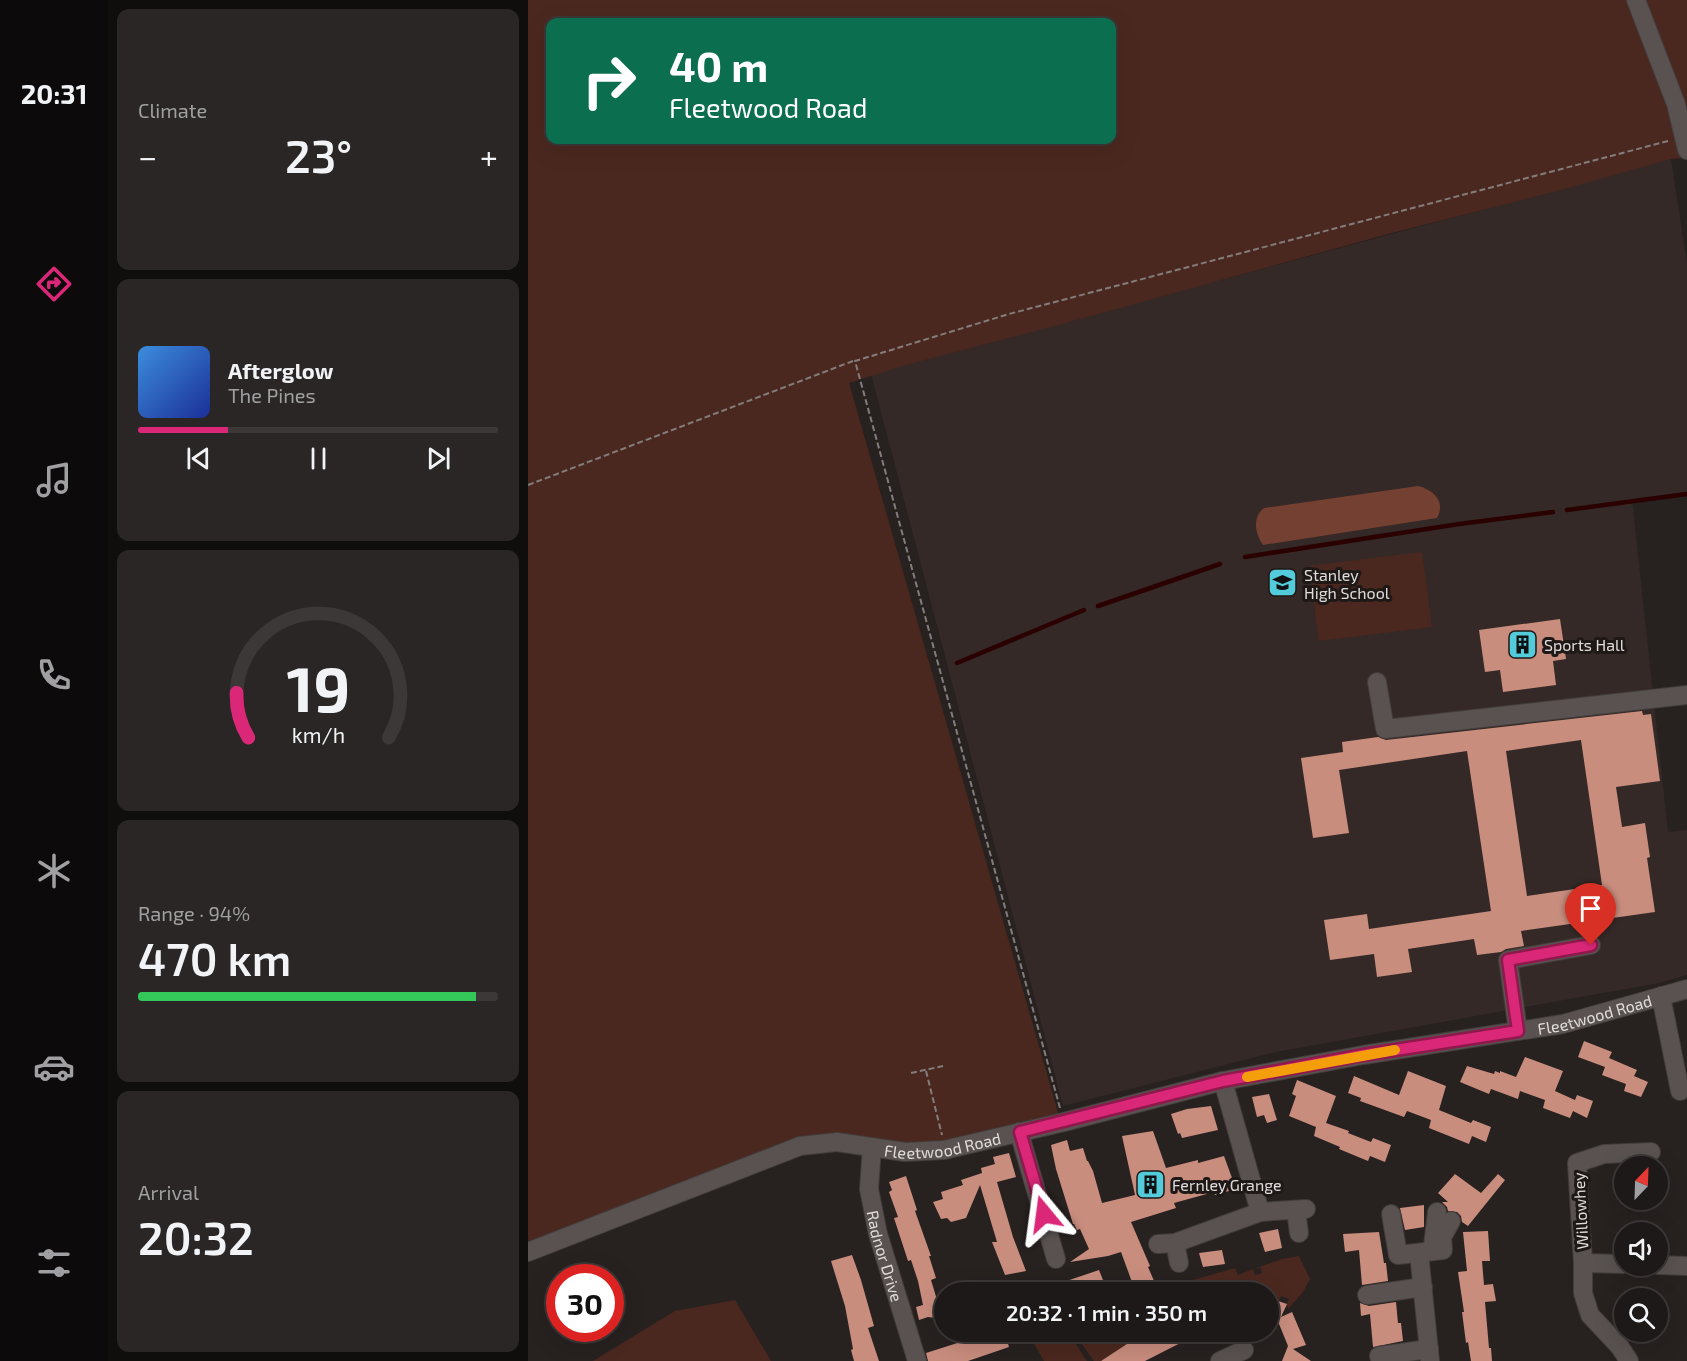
<!DOCTYPE html>
<meta charset="utf-8">
<style>
:root{--surface:#1d1918;--page:#2a2625;--text:#f1f3f6;--muted:#a0a0a2;--line:#3b3837;--accent:#db2777}
body{margin:0;font-family:"Exo 2",sans-serif;background:var(--page);color:var(--text);height:100vh;display:flex;flex-direction:column;font-size:22px;white-space:nowrap}
*{box-sizing:border-box;margin:0}
p{font-size:20px;color:var(--muted)}
.icon{flex:none;width:33px;height:33px;fill:none;stroke:currentColor;stroke-width:2;stroke-linecap:round;stroke-linejoin:round}
.map{position:relative;flex:1;overflow:hidden}
.sheet{display:flex;flex-direction:column;gap:9px;padding:9px;background:#100e0d;width:420px}
.sheet>*{flex:none}
.banner{position:absolute;left:18px;top:18px;width:570px;height:126px;border-radius:12px;box-shadow:0 6px 24px #0002,0 0 0 2px var(--line);background:#0b6e4f;color:#fff;overflow:hidden}
.needle{width:39px;rotate:23deg}
.buttons{position:absolute;left:1086px;top:1156px;display:grid;gap:12px}
.buttons a{display:grid;place-items:center;width:54px;height:54px;border-radius:50%;background:var(--surface);box-shadow:0 6px 24px #0002,0 0 0 2px var(--line);font-size:30px}
.speed{position:absolute;left:18px;top:1264px;display:flex;gap:12px;font-size:30px;font-weight:700;text-align:center}
.speed>*{display:grid;place-content:center;width:78px;height:78px;border-radius:50%;background:var(--surface);box-shadow:0 6px 24px #0002,0 0 0 2px var(--line);line-height:1}
.speed .limit{border:9px solid #d22;background:#fff;color:#111}
.pin{position:absolute;display:grid;place-items:center;width:51px;height:51px;color:#fff;margin:-62px -26px;border-radius:50% 50% 50% 0;rotate:-45deg;box-shadow:0 0 6px #0007}
.pin .icon{rotate:45deg}
.me{position:absolute;width:66px;margin:-33px;rotate:344deg;stroke-linejoin:round;filter:drop-shadow(0 0 4px #0008)}
.turn{display:flex;align-items:center;gap:21px;height:126px;padding:0 24px;font-size:27px}
.turn .icon{width:78px;height:78px;stroke-width:2.5}
.turn b{display:block;font-size:42px;line-height:51px}
.big{font-size:45px;font-weight:600;line-height:1.1}
.sheet .tile{flex:1;display:flex;flex-direction:column;justify-content:center;gap:9px;min-width:0;padding:0 21px;border-radius:12px;background:var(--page)}
.sheet .dial{align-items:center;gap:0}
.dial svg{height:156px;overflow:visible;fill:none;stroke:var(--line);stroke-width:7;stroke-linecap:round;text-anchor:middle}
.dial text{fill:var(--text);stroke:none}
.song{display:flex;align-items:center;gap:18px}
.cover{width:72px;height:72px;border-radius:9px;background:linear-gradient(135deg,hsl(210 70% 55%),hsl(230 70% 35%))}
.played{height:6px;border-radius:3px;background:linear-gradient(90deg,var(--accent) 25%,var(--line) 25%)}
.keys{display:flex;justify-content:space-around;direction:ltr}
.heat{display:flex;justify-content:space-between;align-items:center;font-size:33px;direction:ltr}
.charge{height:9px;border-radius:4px;background:linear-gradient(90deg,#34c759 94%,var(--line) 0)}
.trip{position:absolute;left:406px;top:1282px;width:345px;height:60px;border-radius:30px;background:var(--surface);box-shadow:0 6px 24px #0002,0 0 0 2px var(--line);font-weight:600;line-height:60px;text-align:center}
main{display:flex;flex:1;min-height:0}
.tabs{display:flex;flex-direction:column;width:108px;justify-content:space-around;align-items:center;background:#0c0a0a;color:var(--muted)}
.tabs .icon{width:42px;height:42px}
.tabs .current{color:var(--accent)}
.tabs b{font-size:27px;color:var(--text)}
.map>svg:first-child{display:block}
</style>
<main>
<nav class="tabs">
<b>20:31</b>
<svg class="icon current" aria-label="directions" viewBox="0 0 24 24"><path d="M12 3l9 9-9 9-9-9zM9 14v-3h6M13 9l2 2-2 2"/></svg>
<svg class="icon" aria-label="music" viewBox="0 0 24 24"><path d="M9 18V5l10-2v13"/><circle cx="6" cy="18" r="3"/><circle cx="16" cy="16" r="3"/></svg>
<svg class="icon" aria-label="phone" viewBox="0 0 24 24"><path d="M5 4h4l2 5-3 2q2 4 5 5l2-3 5 2v4C11 20 4 13 5 4z"/></svg>
<svg class="icon" aria-label="climate" viewBox="0 0 24 24"><path d="M12 3v18M4 7l16 10M4 17L20 7"/></svg>
<svg class="icon" aria-label="car" viewBox="0 0 24 24"><path d="M5 17H2v-5l4-1 3-4h7l3 4 3 1v5h-3M9 17h6M6 11h13"/><circle cx="7" cy="17" r="2"/><circle cx="17" cy="17" r="2"/></svg>
<svg class="icon" aria-label="filters" viewBox="0 0 24 24"><path d="M4 7h16M4 17h16"/><circle cx="9" cy="7" r="2"/><circle cx="15" cy="17" r="2"/></svg>
</nav>
<section class="sheet">
<div class="tile"><p>Climate</p>
<div class="heat"><a>−</a><b class="big">23°</b><a>+</a></div>
</div>
<div class="tile">
<div class="song"><i class="cover"></i><div><b>Afterglow</b><p>The Pines</p></div></div>
<div class="played"></div>
<div class="keys"><svg class="icon" aria-label="previous" viewBox="0 0 24 24"><path d="M18 5L8 12l10 7zM5 5v14"/></svg><svg class="icon" aria-label="pause" viewBox="0 0 24 24"><path d="M8 5v14M16 5v14"/></svg><svg class="icon" aria-label="next" viewBox="0 0 24 24"><path d="M6 5l10 7-10 7zM19 5v14"/></svg></div>
</div>
<div class="tile dial"><svg viewBox="0 0 100 80">
<path d="M14 69A42 42 0 1 1 86 69"/>
<path d="M14 69A42 42 0 0 1 8 46" stroke="#db2777"/>
<text x="50" y="56" font-size="32" font-weight="700">19</text>
<text x="50" y="72" font-size="11">km/h</text>
</svg></div>
<div class="tile"><p>Range · 94%</p><b class="big">470 km</b><div class="charge"></div></div>
<div class="tile"><p>Arrival</p><b class="big">20:32</b></div>
</section>
<div class="map">
<svg width="1159" height="1361" viewBox="0 0 1159 1361">
<rect width="100%" height="100%" fill="#272120"/>
<path fill="#342926" d="M1143,159L1159,263V492L1104,499L1140,832L1159,830V975L1131,983L748,1052L535,1106L343,374Z"/>
<path fill="#4b281f" fill-rule="evenodd" d="M0,0H1100L1139,104L1154,158L1143,159L1029,191L860,234L534,324L374,366L321,383L531,1116L417,1142L374,1144L310,1136L0,1244ZM22,22H584V140H22Z
M1117,0H1159V110Z
M894,552L904,627L791,641L781,566Z
M771,1256L782,1279L775,1292L761,1308L758,1306L761,1299L753,1296L751,1301L741,1298V1293L727,1292L729,1287L723,1285L721,1292L711,1288L705,1290L706,1293H671L665,1280L707,1268L710,1275L725,1269L727,1275L734,1273L733,1268L726,1269L754,1259Z
M207,1300L243,1361H65L147,1311Z
M535,1332H540L559,1361H516L506,1344Z
M545,1332H628L619,1337L618,1335L594,1347L597,1351L582,1355L573,1361H566Z"/>
<path fill="#744032" d="M890,486C906,490 918,502 909,518L735,545C727,534 724,517 736,508Z"/>
<g fill="none" stroke-linecap="round" stroke-linejoin="round">
<path stroke="#2a0000" stroke-width="4.5" d="M1039,510L1159,494
M717,557L931,524L1025,512
M570,606L692,564
M429,663L556,610"/>
</g>
<path fill="#c98d7e" fill-rule="evenodd" d="M1032,619L1038,659L1025,661L1028,685L975,692L972,670L957,672L951,630Z
M1114,711L1115,715L1123,714L1132,781L1088,787L1094,827L1117,823L1122,857L1119,858L1127,912L993,931L996,946L978,949L973,952L949,955L946,939L880,949L884,972L849,977L846,954L802,960L796,920L839,914L841,929L963,911L939,751L811,770L821,833L785,838L773,758L815,752L814,742L850,737L858,740ZM1053,740L1074,885L999,896L978,751Z
M1056,1041L1084,1052L1081,1058L1109,1070L1106,1076L1120,1082L1113,1097L1096,1091L1098,1084L1074,1075L1077,1067L1050,1057Z
M997,1057L1035,1071L1027,1091L1047,1100L1049,1095L1065,1101L1059,1118L1045,1111L1042,1118L1015,1108L1017,1100L992,1091L990,1099L963,1089L961,1094L932,1082L939,1066L966,1074L967,1071L972,1073V1071L988,1077Z
M880,1071L918,1086L911,1110L943,1123L945,1120L963,1127L958,1142L944,1136L941,1144L901,1128L903,1120L879,1111L876,1117L832,1101L833,1098L820,1093L826,1076L871,1095Z
M769,1080L808,1096L798,1123L821,1131L820,1133L843,1142L845,1138L863,1145L857,1162L842,1156L840,1161L811,1149L812,1147L786,1136L788,1127L761,1116L768,1096L764,1094Z
M741,1094L749,1120L739,1123L736,1115L729,1117L724,1097Z
M683,1106L690,1130L654,1138L652,1133L650,1134L643,1114L659,1109Z
M625,1131L638,1168L670,1160V1163L696,1156L708,1189L687,1195L686,1192L646,1203L648,1208L603,1222L622,1266L620,1267L630,1290L622,1293H608L593,1252L580,1256L542,1262L561,1249L552,1229L549,1230L546,1224H545L528,1169L523,1145L539,1140L542,1151L555,1148L559,1161H560L565,1171L574,1203L607,1195L594,1136Z
M481,1153L488,1177L469,1182L485,1237L498,1271L477,1275L464,1242H469L452,1185L438,1218L423,1222L419,1218L413,1219L405,1202L415,1199L413,1192L435,1185L433,1180L454,1173L453,1168L467,1164L465,1157Z
M927,1174L953,1193L970,1174L977,1180L940,1226L934,1222L933,1216L929,1212L920,1211L919,1207L914,1202H920L910,1193Z
M378,1176L389,1210L387,1211L403,1256H401L408,1278L403,1280L413,1313L407,1314L408,1318L400,1317L391,1320L388,1307L395,1305L390,1281L383,1260L380,1261L366,1218L370,1217L361,1192L364,1190L361,1182Z
M896,1205V1227L877,1230L872,1208Z
M750,1229L754,1248L737,1252L731,1233Z
M960,1231L962,1261H954L956,1285L965,1284L968,1301L957,1302L961,1348H963L964,1361H943L940,1342L938,1343L934,1312H936L930,1272L939,1271L935,1232Z
M851,1232L856,1263H858L860,1281L834,1285L831,1250L817,1252L815,1234Z
M694,1250L697,1264L675,1267L671,1253Z
M324,1255L333,1280L346,1326L340,1328L351,1361H326L323,1350L325,1349L317,1306L303,1261Z
M571,1270L577,1285L573,1287L572,1293H509V1291Z
M741,1298L759,1304L753,1317L764,1312L778,1345L765,1349L783,1361H754L760,1346L749,1319L741,1316Z
M868,1302L870,1323H873L875,1341L845,1347L842,1314L833,1316L832,1303L841,1306Z
M440,1332H452L455,1340L477,1334L481,1347L440,1361H400L398,1353L442,1339Z
M628,1332H674L617,1361H573L599,1344L618,1334L619,1337Z"/>
<g fill="none" stroke-linecap="round" stroke-linejoin="round">
<defs>
<g id="minor">
<path d="M1108,0L1148,104L1159,150"/>
<path d="M849,682L857,729L1159,695"/>
<path d="M1133,996L1152,1091"/>
<path d="M990,1031L980,960L1063,945"/>
<path d="M695,1081L732,1212"/>
<path d="M491,1132L528,1259"/>
<path id="s1" d="M344,1147L341,1189L350,1234L389,1361"/>
<path d="M768,1210L771,1233"/>
<path d="M863,1214L870,1255L915,1250L914,1237L923,1221"/>
<path d="M647,1243L651,1263"/>
<path d="M630,1244L647,1243L732,1212L778,1209"/>
<path d="M905,1246L909,1212"/>
<path id="s2" d="M0,1252L272,1146L309,1142L377,1152L416,1150L536,1122L695,1081L835,1055L1035,1024L1159,989"/>
<path d="M891,1253L902,1361"/>
<path d="M1055,1263L1096,1264"/>
<path d="M1130,1265L1159,1266"/>
<path d="M839,1295L895,1287"/>
<path d="M851,1356L901,1349"/>
<path d="M692,1361L716,1350"/>
<path d="M1101,1361L1092,1347L1062,1315L1055,1293V1263L1049,1163L1076,1154L1123,1152"/>
</g>
</defs>
<use href="#minor" stroke="#423d3b" stroke-width="20"/>
<path stroke="#827d7c" stroke-width="2" stroke-dasharray="6 3" stroke-linecap="butt" d="M0,485L325,361
M398,1071L414,1135
M383,1073L415,1066
M532,1108L327,361L481,314L1140,141"/>
<use href="#minor" stroke="#595250" stroke-width="18"/>
</g>
<g fill="none" stroke-linecap="round" stroke-linejoin="round">
<defs>
<path id="route" d="M516,1214L492,1132L695,1081L835,1055L990,1031L980,960L1063,945"/>
</defs>
<use href="#route" stroke="#8e194d" stroke-width="15"/>
<use href="#route" stroke="#db2777" stroke-width="10"/>
<path stroke="#f59e0b" stroke-width="10" d="M719,1077L867,1050"/>
</g>
<defs>
<symbol id="school-square" viewBox="-11 -11 22 22"><rect x="-9" y="-9" width="18" height="18" rx="4" fill="#53cbda" stroke="#1e1816"/><path d="M0-5L7-2L0 1L-7-2ZM-4 1L0 2.5L4 1V4Q0 6-4 4Z" fill="#111"/></symbol>
<symbol id="building-square" viewBox="-11 -11 22 22"><rect x="-9" y="-9" width="18" height="18" rx="4" fill="#53cbda" stroke="#1e1816"/><path d="M-4-6H4V6H1V3H-1V6H-4ZM-2.5-4.3h1.7v1.8h-1.7ZM.8-4.3h1.7v1.8H.8ZM-2.5-1h1.7V.8h-1.7ZM.8-1h1.7V.8H.8Z" fill="#111"/></symbol>
</defs>
<g fill-rule="evenodd">
<use href="#school-square" x="738" y="566" width="33" height="33"/>
<use href="#building-square" x="978" y="628" width="33" height="33"/>
<use href="#building-square" x="606" y="1168" width="33" height="33"/>
</g>
<g text-anchor="middle" dominant-baseline="central" stroke-width="6" stroke-linejoin="round" paint-order="stroke">
<g font-size="16" fill="#e0dcdb" stroke="#1e1816" text-anchor="start">
<text x="776" y="574">Stanley<tspan x="776" dy="18">High School</tspan></text>
<text x="1016" y="644">Sports Hall</text>
<text x="644" y="1184">Fernley Grange</text>
</g>
<g font-size="16" fill="#e0dcdb" stroke="#1e1816">
<text stroke="none"><textPath href="#s2" startOffset="1102">Fleetwood Road</textPath></text>
<text stroke="none"><textPath href="#s2" startOffset="436">Fleetwood Road</textPath></text>
<text transform="translate(1052 1211) rotate(-93)">Willowhey</text>
<text stroke="none"><textPath href="#s1" startOffset="111">Radnor Drive</textPath></text>
</g>
</g>
</svg>
<div class="buttons">
<a><svg class="needle" viewBox="-14 -14 28 28"><path d="M0-13l5 13h-10z" fill="#e53935"/><path d="M0 13l5-13h-10z" fill="#a0a0a2"/></svg></a>
<a><svg class="icon" aria-label="sound" viewBox="0 0 24 24"><path d="M4 9h4l5-4v14l-5-4H4zM17 9q2 3 0 6"/></svg></a>
<a><svg class="icon" aria-label="search" viewBox="0 0 24 24"><circle cx="10" cy="10" r="6"/><path d="M15 15l6 6"/></svg></a>
</div>
<div class="speed"><div class="limit">30</div></div>
<div class="pin" style="left:1063px;top:945px;background:#d93025"><svg class="icon" aria-label="arrive" viewBox="0 0 24 24"><path d="M6 21V4h12l-3 4 3 4H6"/></svg></div>
<svg class="me" style="left:516px;top:1214px" viewBox="-20 -20 40 40"><path d="M0-17L14 15 0 8-14 15z" fill="#db2777" stroke="#fff" stroke-width="4"/></svg>
<div class="trip">20:32 · 1 min · 350 m</div>
<div class="banner">
<div class="turn"><svg class="icon" aria-label="right" viewBox="0 0 24 24"><path d="M7 20v-9h11M14 6l5 5-5 5"/></svg><div><b>40 m</b>Fleetwood Road</div></div>
</div>
</div>
</main>
